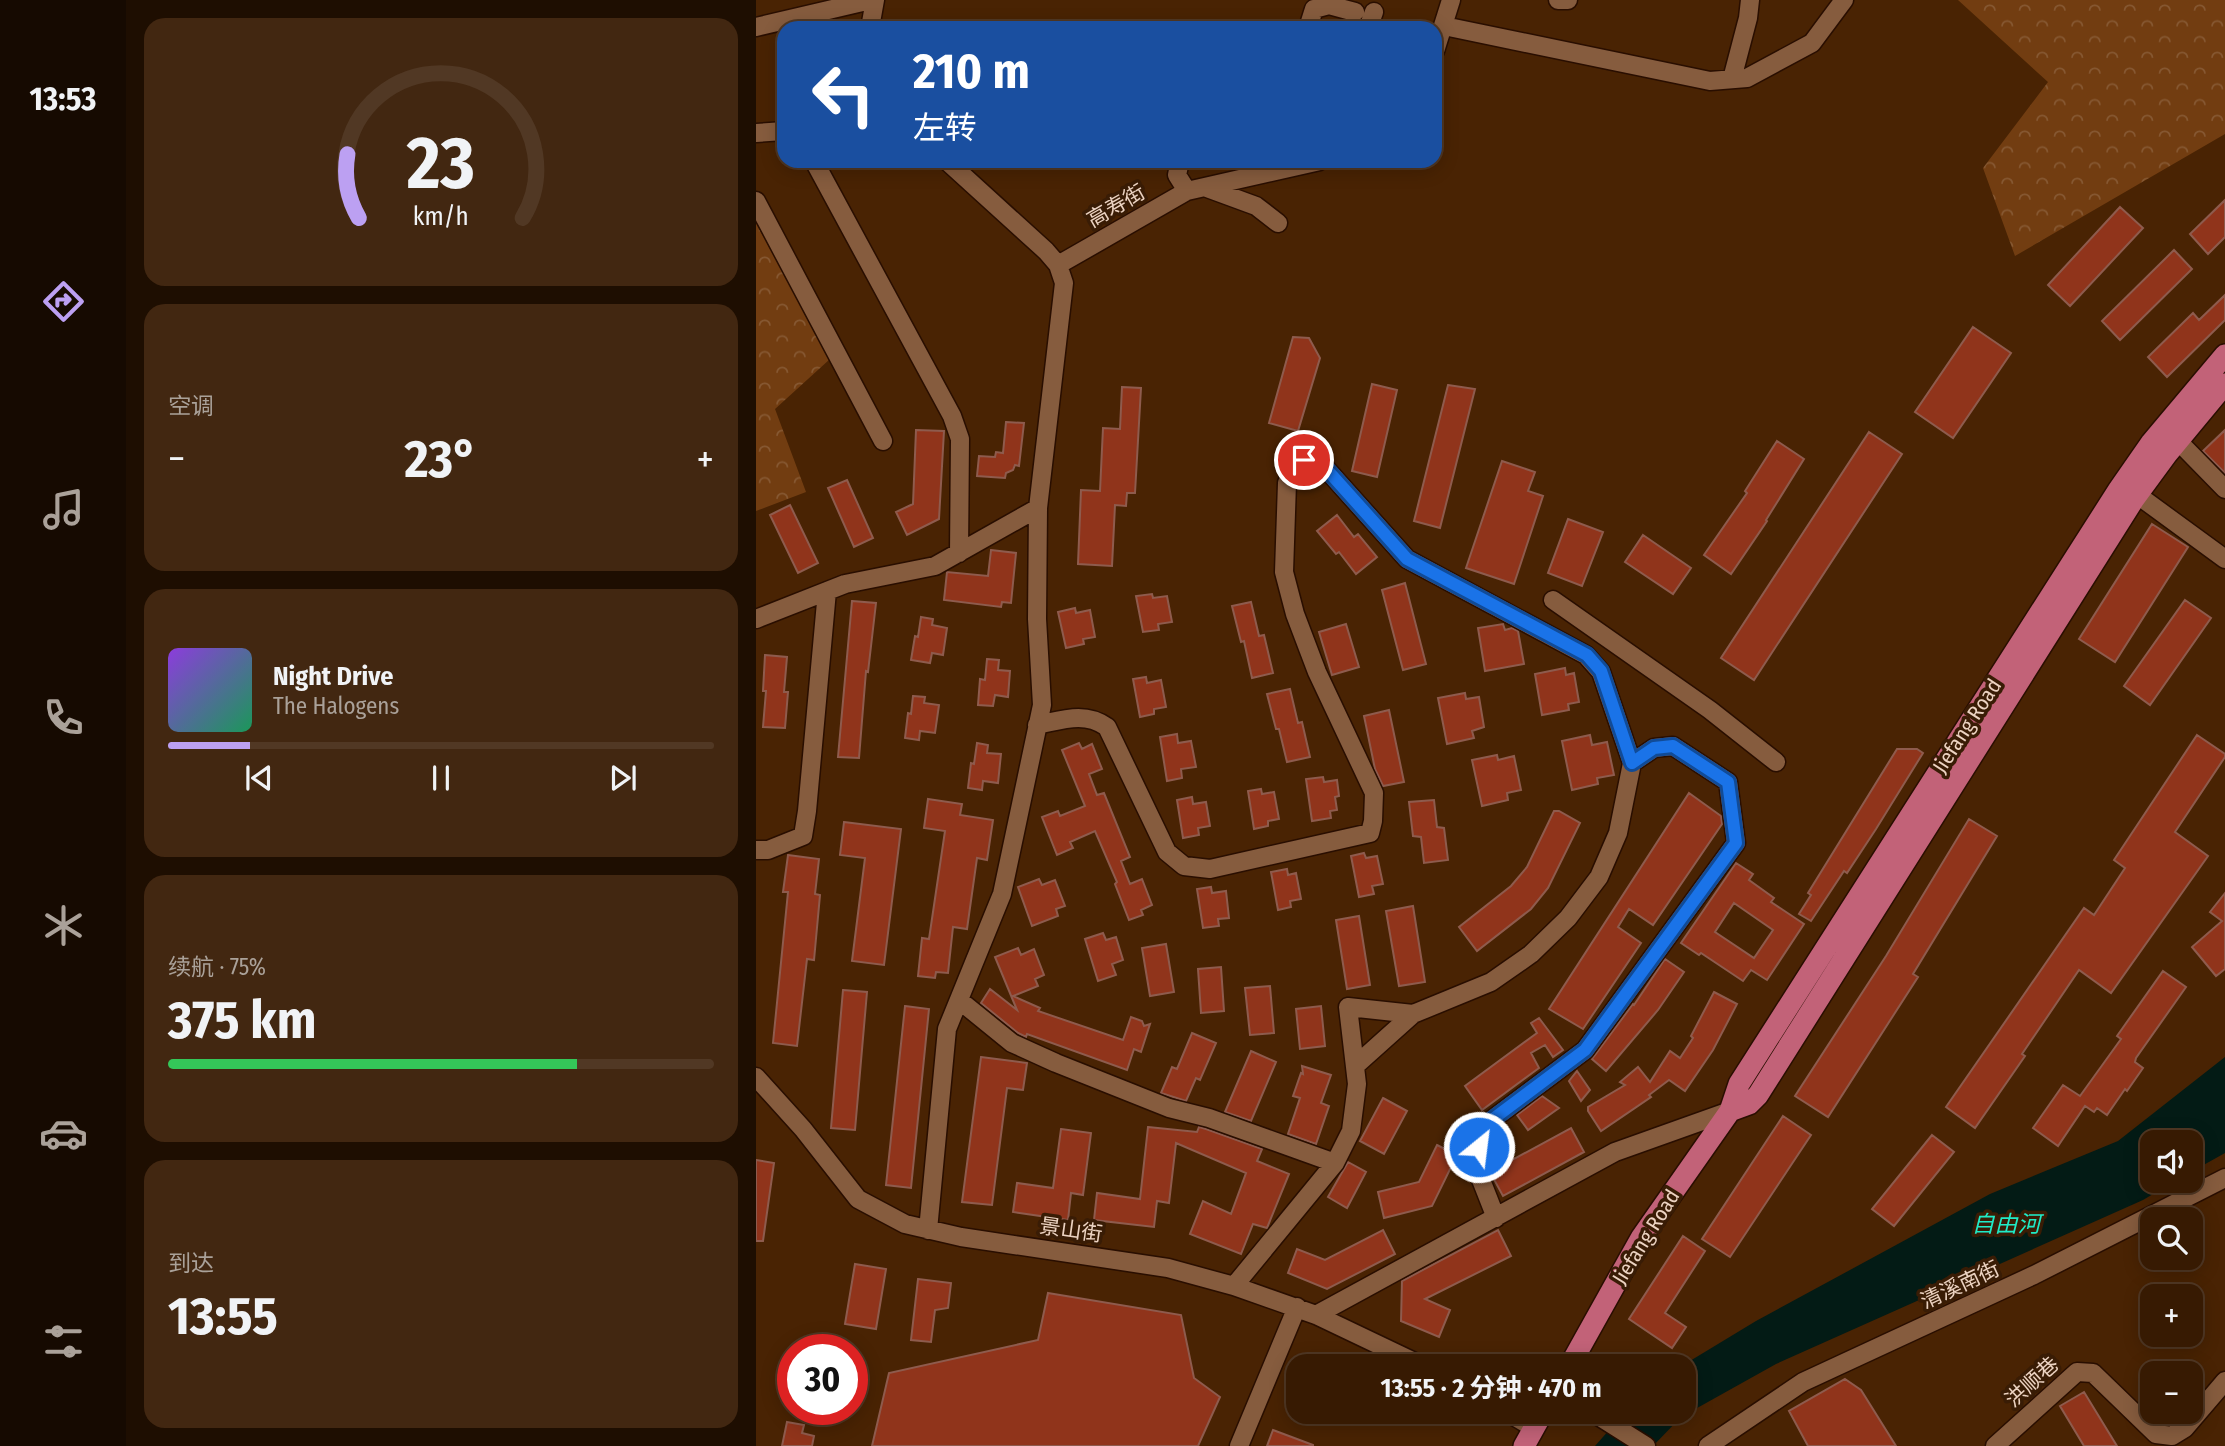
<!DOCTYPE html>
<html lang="zh">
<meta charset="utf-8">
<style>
:root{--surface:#371a02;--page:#422711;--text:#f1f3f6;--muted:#aaa199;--line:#513824;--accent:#bca0f2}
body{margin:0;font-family:"Fira Sans Condensed","Noto Sans SC",sans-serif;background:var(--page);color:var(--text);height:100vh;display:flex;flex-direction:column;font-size:26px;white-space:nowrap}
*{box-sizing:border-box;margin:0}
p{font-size:23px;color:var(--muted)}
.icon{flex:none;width:38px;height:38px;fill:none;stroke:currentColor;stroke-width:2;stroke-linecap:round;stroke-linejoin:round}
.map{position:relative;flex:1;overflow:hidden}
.drawer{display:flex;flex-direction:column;gap:18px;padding:18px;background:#1e0e01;width:630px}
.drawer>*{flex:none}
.banner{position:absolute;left:21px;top:21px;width:665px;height:147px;border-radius:21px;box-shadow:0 4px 18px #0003,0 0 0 2px var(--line);background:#1a4fa0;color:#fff;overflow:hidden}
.fabs{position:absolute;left:1384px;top:1130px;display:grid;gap:14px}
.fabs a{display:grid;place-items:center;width:63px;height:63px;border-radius:14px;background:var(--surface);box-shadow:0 4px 18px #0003,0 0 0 2px var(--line);font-size:35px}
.speed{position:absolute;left:21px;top:1334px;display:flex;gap:14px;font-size:35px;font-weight:700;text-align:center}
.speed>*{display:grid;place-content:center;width:91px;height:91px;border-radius:50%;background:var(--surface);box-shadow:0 4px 18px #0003,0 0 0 2px var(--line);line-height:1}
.speed .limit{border:10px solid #d22;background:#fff;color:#111}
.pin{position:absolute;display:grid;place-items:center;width:60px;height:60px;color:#fff;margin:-30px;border:4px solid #fff;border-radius:50%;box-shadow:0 2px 7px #0007}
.me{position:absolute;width:77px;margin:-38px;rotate:29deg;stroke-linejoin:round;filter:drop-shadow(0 0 5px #0008)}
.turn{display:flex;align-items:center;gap:24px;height:147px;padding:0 21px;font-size:32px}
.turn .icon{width:91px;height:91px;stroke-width:2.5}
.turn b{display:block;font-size:49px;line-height:60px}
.big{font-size:52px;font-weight:700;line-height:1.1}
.drawer .widget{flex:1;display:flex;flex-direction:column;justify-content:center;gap:10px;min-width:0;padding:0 24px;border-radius:21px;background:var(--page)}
.drawer .dial{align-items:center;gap:0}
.dial svg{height:182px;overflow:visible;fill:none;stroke:var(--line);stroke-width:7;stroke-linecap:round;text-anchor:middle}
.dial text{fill:var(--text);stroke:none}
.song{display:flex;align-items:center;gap:21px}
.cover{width:84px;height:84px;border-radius:10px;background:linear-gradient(135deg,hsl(270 70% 55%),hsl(150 70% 35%))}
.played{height:7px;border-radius:4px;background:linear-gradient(90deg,var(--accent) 15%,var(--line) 15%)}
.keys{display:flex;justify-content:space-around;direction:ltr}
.heat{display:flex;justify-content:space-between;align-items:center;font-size:38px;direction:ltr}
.charge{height:10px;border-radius:5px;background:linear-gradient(90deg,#34c759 75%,var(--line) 0)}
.trip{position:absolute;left:530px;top:1354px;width:410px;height:70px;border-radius:21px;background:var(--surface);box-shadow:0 4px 18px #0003,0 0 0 2px var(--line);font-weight:700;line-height:70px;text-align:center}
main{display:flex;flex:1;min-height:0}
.tabs{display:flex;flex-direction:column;width:126px;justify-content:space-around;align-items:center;background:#160a01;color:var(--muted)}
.tabs .icon{width:49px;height:49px}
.tabs .selected{color:var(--accent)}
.tabs b{font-size:32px;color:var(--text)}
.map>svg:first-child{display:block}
</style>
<main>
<nav class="tabs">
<b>13:53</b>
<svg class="icon selected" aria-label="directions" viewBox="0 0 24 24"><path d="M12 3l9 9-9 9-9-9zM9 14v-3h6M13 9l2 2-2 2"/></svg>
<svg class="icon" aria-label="music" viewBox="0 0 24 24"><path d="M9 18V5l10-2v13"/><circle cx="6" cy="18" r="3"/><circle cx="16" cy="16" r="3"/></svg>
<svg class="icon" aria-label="phone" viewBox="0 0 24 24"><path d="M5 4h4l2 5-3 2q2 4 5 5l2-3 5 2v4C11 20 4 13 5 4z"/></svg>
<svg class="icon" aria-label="climate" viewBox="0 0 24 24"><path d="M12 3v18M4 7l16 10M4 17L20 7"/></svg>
<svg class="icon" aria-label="car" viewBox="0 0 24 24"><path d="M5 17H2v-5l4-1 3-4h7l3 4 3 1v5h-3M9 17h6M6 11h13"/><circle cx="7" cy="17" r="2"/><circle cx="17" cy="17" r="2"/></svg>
<svg class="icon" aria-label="filters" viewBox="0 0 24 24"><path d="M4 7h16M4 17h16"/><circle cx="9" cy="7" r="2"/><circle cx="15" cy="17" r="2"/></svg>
</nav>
<section class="drawer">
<div class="widget dial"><svg viewBox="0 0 100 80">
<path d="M14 69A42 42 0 1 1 86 69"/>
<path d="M14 69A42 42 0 0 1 9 41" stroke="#bca0f2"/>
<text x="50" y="56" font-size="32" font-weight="700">23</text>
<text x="50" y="72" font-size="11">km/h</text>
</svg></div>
<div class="widget"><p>空调</p>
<div class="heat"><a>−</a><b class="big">23°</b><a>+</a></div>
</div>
<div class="widget">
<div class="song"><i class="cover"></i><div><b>Night Drive</b><p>The Halogens</p></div></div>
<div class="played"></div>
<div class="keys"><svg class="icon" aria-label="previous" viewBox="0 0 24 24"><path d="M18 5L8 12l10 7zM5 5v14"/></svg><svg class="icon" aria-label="pause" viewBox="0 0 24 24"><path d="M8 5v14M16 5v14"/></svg><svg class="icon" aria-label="next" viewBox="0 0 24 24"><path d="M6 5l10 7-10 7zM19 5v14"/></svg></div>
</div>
<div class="widget"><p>续航 · 75%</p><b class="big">375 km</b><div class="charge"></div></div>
<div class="widget"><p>到达</p><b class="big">13:55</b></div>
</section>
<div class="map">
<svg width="1469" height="1446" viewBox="0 0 1469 1446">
<defs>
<pattern id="forest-crowns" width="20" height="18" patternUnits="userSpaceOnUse" patternTransform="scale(1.75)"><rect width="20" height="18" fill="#723d11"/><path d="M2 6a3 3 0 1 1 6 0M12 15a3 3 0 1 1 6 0" fill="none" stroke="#865832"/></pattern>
</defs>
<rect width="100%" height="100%" fill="#492303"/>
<path fill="url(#forest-crowns)" d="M1202,0H1469V134L1259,256L1227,168L1292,82Z
M0,223L74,359L19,409L50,492L0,511Z"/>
<path fill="#031b15" d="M1469,1057V1153L1435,1172V1143H1396V1181H1419L1387,1200L1020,1364L925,1417L897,1446H839L869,1412H928V1367H924L1000,1321L1234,1194L1362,1141Z"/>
<path fill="#90341b" stroke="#8e5b4d" stroke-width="2" fill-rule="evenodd" d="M1469,200V237L1452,254L1434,234Z
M1364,207L1387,228L1314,306L1292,285Z
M1418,250L1436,269L1364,340L1346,321Z
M1469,295V320L1411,377L1392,357L1437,313L1443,320Z
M1217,327L1255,353L1197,438L1159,412Z
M537,337L553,338L564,358L542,431L513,423Z
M616,384L641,390L621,477L596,471Z
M692,385L719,389L684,528L658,521Z
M366,387L385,388L379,493H371L370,506L359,505L356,566L322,564L325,490L344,491L347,428L364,429Z
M250,422L268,423L263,466L259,465L257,470L250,473L249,478L221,476L223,456L239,457L240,452L247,453Z
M160,430L188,431L183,519L151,535L140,512L157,504Z
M1469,430V473L1447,451Z
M1113,432L1146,454L998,680L965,658Z
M1021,441L1048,459L1010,520L1011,521L975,574L948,555L991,493L989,491Z
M746,461L779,472L772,491L787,496L758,584L710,568Z
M91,480L117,538L98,547L72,488Z
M34,505L62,563L42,573L14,515Z
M581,515L598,537L602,534L621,557L600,574L583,552L580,554L561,531Z
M812,519L847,532L826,586L792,573Z
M1396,524L1432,547L1359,662L1323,639Z
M887,535L935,568L917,594L869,562Z
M235,550L260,553L255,603L246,602L245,607L188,600L191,572L232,576Z
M649,583L670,664L647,670L626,590Z
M396,594L397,598L411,596L416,622L402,624L403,630L387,632L380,596Z
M1429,600L1455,618L1394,705L1368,686Z
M96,601L120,603L112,672L110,671L103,758L82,757Z
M495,602L503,636L508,635L517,673L496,678L488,641L485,642L476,606Z
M319,608L320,613L334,610L339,637L327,639L328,644L310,648L302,612Z
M165,617L177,619L176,625L191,628L187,655L176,653L174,663L155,660L159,636L162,637Z
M590,624L603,667L576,675L563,632Z
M747,624L749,630L756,628L762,631L768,664L729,671L722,628Z
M9,655L31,657L28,692H32L29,728L7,727L10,691H7Z
M231,659L243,660L242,670L254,671L252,697L239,695L237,706L222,705L224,679L229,680Z
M809,668L810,675L818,673L823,702L812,704L813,710L786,715L779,674Z
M390,677L391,683L405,680L410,707L398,709V714L384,717L377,679Z
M534,689L542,723L546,722L554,757L531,762L523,729H520L511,694Z
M709,693L710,699L723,697L728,727L716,731L718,738L691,744L682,698Z
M157,696L169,697L168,703L183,705L179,733L164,731L163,740L149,738L152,713L155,714Z
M633,710L648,782L627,786L619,769L608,716Z
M421,734L422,743L435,741L440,767L425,769L426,778L411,781L404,737Z
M834,735L836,745L851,742L858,775L841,778L842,784L816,790L806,741Z
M1441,735L1469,754V757L1419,832L1452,856L1355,993L1323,970L1266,1054L1269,1056L1219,1128L1190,1107L1328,908L1338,915L1369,868L1358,860Z
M221,743L232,745L231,753L245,754L242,783L227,781L226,790L212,788L215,763L218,764Z
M323,743L326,749L336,744L346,769L333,774L341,795L348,793L374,857L365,861L374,884L386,879L396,905L385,910L387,915L373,920L359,884L361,882L339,831L314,842L317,848L301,855L286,817L302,811L304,816L329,806L306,750Z
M1141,749H1161L1167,753L1120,829L1091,873L1088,871L1055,921L1043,914L1055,895L1052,893Z
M741,755L742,760L758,756L765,790L751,793L752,800L726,806L716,760Z
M567,777L568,782L581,780L583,796L579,797L581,810L574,811L575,818L556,821L550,779Z
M505,789L506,794L518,792L523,819L512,821V826L498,829L492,791Z
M933,793L965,816L966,824L897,925L873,909L862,927L885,943L827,1029L793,1009Z
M436,797L437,804L450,802L454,826L442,828L443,835L427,838L421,800Z
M172,799L206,804L204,815L237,820L231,860L221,858L211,929L197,927L192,973L180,972L179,978L162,976L166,938L173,939L189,831L168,828Z
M678,800L681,827L688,828L692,860L668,863L665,837L657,836L653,802Z
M798,811H803L824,823L792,888L775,909L721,951L703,927L755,886L771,867Z
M1213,819L1241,836L1157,974L1162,977L1072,1117L1039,1096L1130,956Z
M88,822L145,829L128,965L96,961L109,858L84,855Z
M608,853L610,858L621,856L627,884L616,886L618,894L603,897L595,856Z
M32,855L63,859L59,894L64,895L58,960L51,959L41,1046L17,1043L32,892H27Z
M980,863L997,874L993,880L1018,898L1015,902L1048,924L1011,980L995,970L987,981L945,953L943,955L925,943ZM978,903L1017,930L998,958L959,932Z
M531,869L532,875L540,873L545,899L534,901L535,907L522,910L515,872Z
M283,879L286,885L299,880L309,906L300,909L302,916L276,926L262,887Z
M455,887L456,893L470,891L473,918L462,919L463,926L447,928L441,889Z
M1469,893V969L1460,976L1436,947L1466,921L1454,912Z
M657,906L669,982L643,986L630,911Z
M603,916L614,985L591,989L580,920Z
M347,933L350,940L360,937L367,960L356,964L360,975L342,981L329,939Z
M410,944L418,992L394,996L386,948Z
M262,948L265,955L278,949L288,975L279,979L282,986L257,996L284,1008L282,1011L367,1040L375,1017L386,1021L388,1026L394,1024L385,1052L378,1049L371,1070L271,1034L270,1037L262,1033L225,1003L234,989L261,1010L239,957Z
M909,959L928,972L902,1010L850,1071L836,1059L877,1004L878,1005Z
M465,967L468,1011L445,1013L442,969Z
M1407,971L1430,987L1380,1058L1379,1062L1387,1068L1371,1091L1369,1089L1351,1115L1341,1108L1338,1112L1329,1106L1302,1146L1277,1128L1307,1085L1324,1096L1365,1039L1361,1036Z
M514,986L518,1033L494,1035L489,988Z
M87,990L111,992L99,1130L75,1128Z
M958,992L981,1004L957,1050L929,1091L913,1080L893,1095L895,1097L845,1131L832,1111V1107L869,1085L864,1082L882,1067L894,1082L914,1051L924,1058L937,1038L935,1036Z
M149,1006L173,1009L155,1188L130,1185Z
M565,1006L569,1046L544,1049L540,1009Z
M783,1018L807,1050L797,1057L789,1045L775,1053L783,1068L726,1110L709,1086L781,1033L775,1023Z
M436,1033L460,1043L444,1080L440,1078L430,1101L405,1093L416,1067L421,1069Z
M495,1051L520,1062L495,1121L469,1112Z
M225,1057L271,1063L267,1090L251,1088L236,1205L206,1202Z
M546,1066L575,1075L565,1103L573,1106L560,1144L532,1134L544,1098L537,1096L545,1073L547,1074Z
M821,1071L834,1090L825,1101L813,1081Z
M786,1096L803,1108L772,1130L761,1115Z
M627,1098L651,1111L628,1154L604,1141Z
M1027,1116L1055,1135L974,1257L946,1239Z
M392,1127L441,1132L443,1127L450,1129L506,1149L501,1161L533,1174L511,1228L497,1224L485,1254L434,1234L447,1201L475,1214L490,1173L420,1143L413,1203L401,1201L398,1227L338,1220L341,1193L384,1199Z
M815,1128L828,1152L747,1196L734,1172Z
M305,1129L335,1133L327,1195L315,1193L312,1220L257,1212L261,1183L297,1188Z
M1176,1135L1198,1152L1138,1226L1116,1209Z
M681,1145L701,1155L676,1206L628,1218L622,1192L663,1182Z
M0,1160L18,1163L7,1241H0Z
M592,1162L610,1172L591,1208L572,1197Z
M627,1230L639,1254L571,1289L532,1273L541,1249L569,1260Z
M742,1230L755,1256L669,1299L694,1310L683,1337L645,1321L646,1281Z
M927,1236L949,1251L909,1313L930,1327L916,1348L873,1319Z
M99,1264L130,1269L120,1329L89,1324Z
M162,1279L195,1283L192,1308L179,1310L175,1342L155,1340Z
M292,1293L425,1315L438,1378L464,1397L442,1446H116L133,1373L282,1340Z
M1089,1379L1105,1390L1140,1446H1052L1033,1411Z
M1328,1392L1361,1446H1328L1304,1406Z
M31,1422L48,1425L46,1433L58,1436L56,1446H26Z
M517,1430L557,1445V1446H511Z"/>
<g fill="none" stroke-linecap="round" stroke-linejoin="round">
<defs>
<path id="minor" d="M802,0H812
M688,26L954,81L991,78L1056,43L1088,0
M0,27L115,0
M114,28L119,0
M552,28L558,9L573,5L599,12
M612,28L618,12
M679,51L695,0
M976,79L992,18L994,0
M0,133L28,131
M58,161L196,416L204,439L203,553
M424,161L421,175L431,191
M451,188L500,206L522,223
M0,201L127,441
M302,265L431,191L564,161
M1422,441L1469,489
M1372,488L1469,559
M797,600L954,710L1020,762
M0,619L89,584L179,566L282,508
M281,725C306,720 329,711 351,727L411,852L428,866L454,869L614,833L617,821L618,793L561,672L539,614L528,572L531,483L537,469L548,460L565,463L651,559L830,655L845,672L876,763L862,833L843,877L812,918L775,954L735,982L657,1014
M0,850H12L47,836L51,811L71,591
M203,1000L256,1043L300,1063L413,1108L453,1118L579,1163
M0,1077L47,1129L102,1199L149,1224L205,1237L412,1268L478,1286L560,1315L669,1367
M740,1218L720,1167L723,1147L733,1122L829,1050L980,843L972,782L917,746L898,748L876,763
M172,1230L191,1029L246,894L286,705L281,619L282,508L308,283L302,265L290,251L191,161
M478,1286L579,1163L595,1131L601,1084L592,1007L657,1014L599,1066
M560,1315L859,1152L974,1111
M751,1412L778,1428
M836,1412L890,1446
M483,1446L541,1307
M952,1446L1047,1382L1278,1275L1469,1178
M1239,1446L1321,1372L1337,1373L1400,1434L1416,1436L1429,1428L1469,1381"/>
<path id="major" d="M974,1111L993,1104L1002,1095L1378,499L1411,454L1469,384
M813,1367L885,1238L974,1111L983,1084L1363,489L1395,443L1469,355
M768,1446L787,1412"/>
</defs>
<use href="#minor" stroke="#290e00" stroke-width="21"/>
<use href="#major" stroke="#290e00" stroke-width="24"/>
<use href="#minor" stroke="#865c3e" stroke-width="18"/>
<use href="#major" stroke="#c26278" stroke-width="21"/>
</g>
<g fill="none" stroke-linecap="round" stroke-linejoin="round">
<defs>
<path id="route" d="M548,460L565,463L651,559L831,655L845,671L876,763L898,748L917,746L972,782L980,843L829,1050L733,1122L723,1147"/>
</defs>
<use href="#route" stroke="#114b97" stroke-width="18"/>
<use href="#route" stroke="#1a73e8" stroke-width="12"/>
</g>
<g text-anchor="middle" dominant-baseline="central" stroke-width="7" stroke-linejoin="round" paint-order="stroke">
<g font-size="21" fill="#ecd3c2" stroke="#391c05">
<text transform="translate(360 206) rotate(-30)">高寿街</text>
<text transform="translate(1211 726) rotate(-57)">Jiefang Road</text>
<text transform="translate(315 1230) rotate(8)">景山街</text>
<text transform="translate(890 1237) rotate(-58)">Jiefang Road</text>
<text transform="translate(1204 1285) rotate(-25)">清溪南街</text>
<text transform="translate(1276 1382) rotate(-42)">洪顺巷</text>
</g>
<g font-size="23" font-style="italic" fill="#1febc7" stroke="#391c05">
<text x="1250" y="1224">自由河</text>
</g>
</g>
</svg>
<div class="fabs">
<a><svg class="icon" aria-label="sound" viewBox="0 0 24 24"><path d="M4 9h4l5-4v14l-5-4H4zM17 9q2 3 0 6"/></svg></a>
<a><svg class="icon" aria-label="search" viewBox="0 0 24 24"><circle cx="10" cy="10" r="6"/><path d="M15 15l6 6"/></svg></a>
<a>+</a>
<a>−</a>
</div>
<div class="speed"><div class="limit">30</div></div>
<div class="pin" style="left:548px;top:460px;background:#d93025"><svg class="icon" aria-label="arrive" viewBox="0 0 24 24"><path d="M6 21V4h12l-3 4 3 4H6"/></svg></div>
<svg class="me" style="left:723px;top:1147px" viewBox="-20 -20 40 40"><circle r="17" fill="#1a73e8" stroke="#fff" stroke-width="3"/><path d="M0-11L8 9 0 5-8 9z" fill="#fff"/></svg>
<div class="trip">13:55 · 2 分钟 · 470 m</div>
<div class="banner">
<div class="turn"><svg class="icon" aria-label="left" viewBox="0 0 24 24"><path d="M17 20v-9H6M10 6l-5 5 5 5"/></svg><div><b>210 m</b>左转</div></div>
</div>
</div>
</main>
